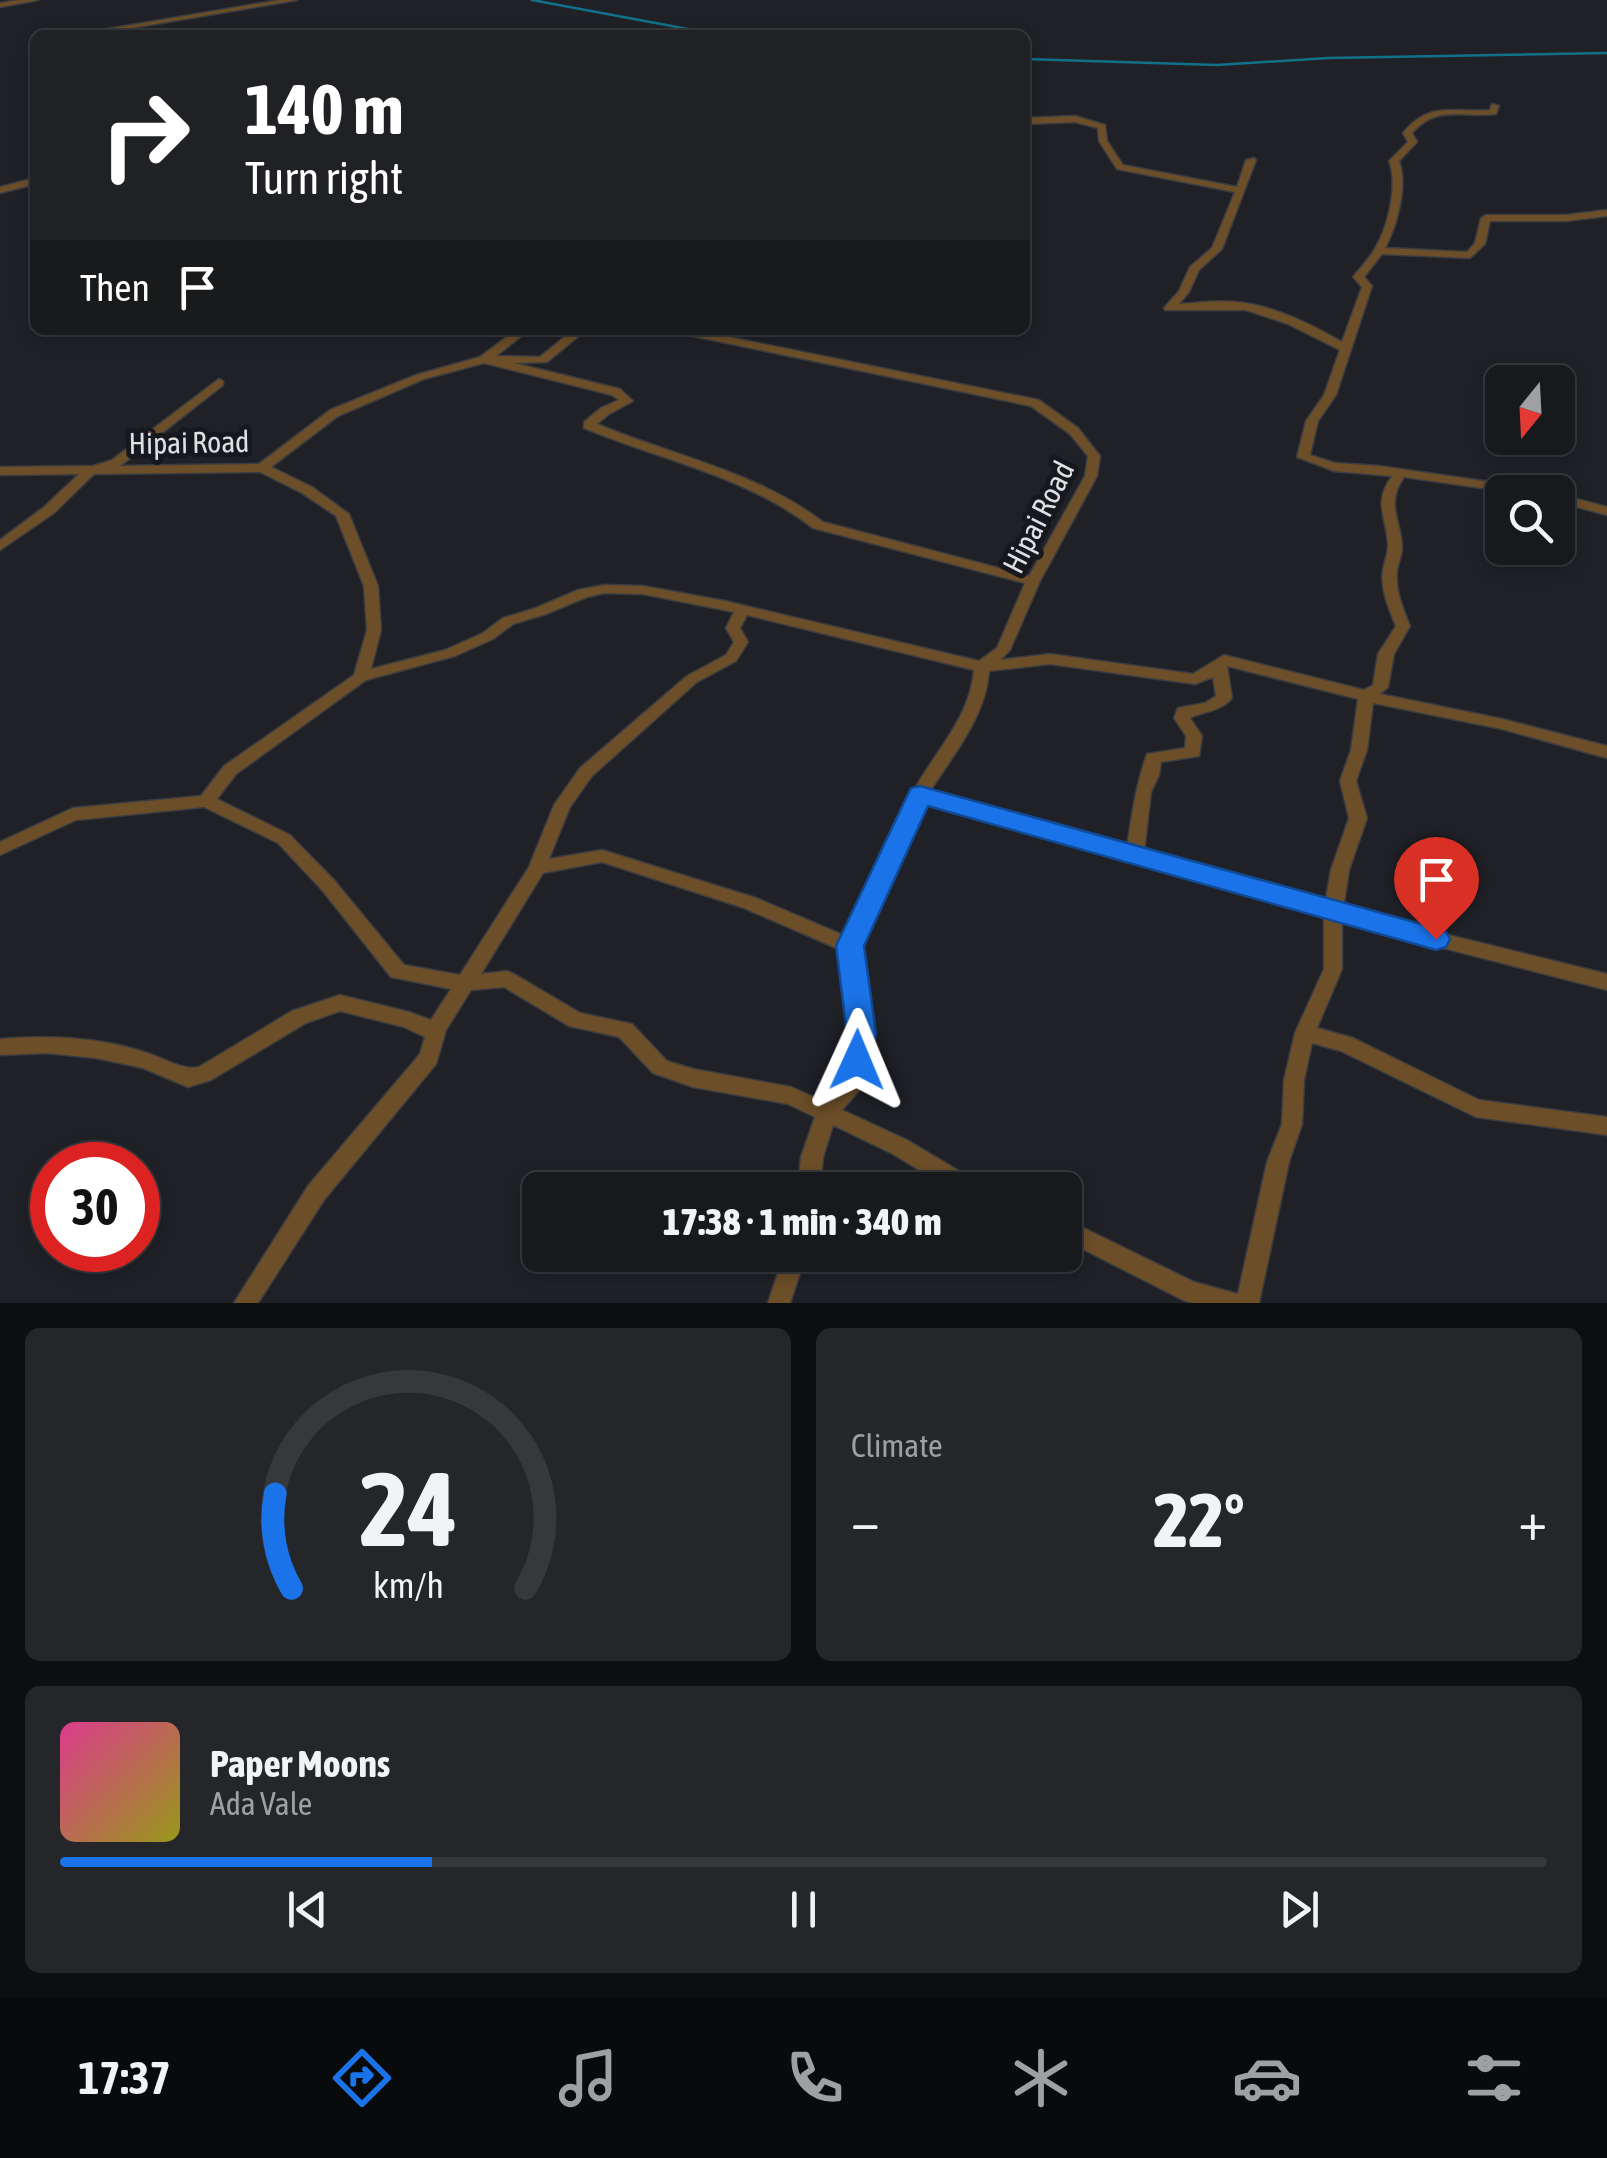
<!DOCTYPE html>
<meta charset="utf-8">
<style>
:root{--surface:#17191d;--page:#24262a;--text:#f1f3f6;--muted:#9ea0a4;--line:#36383b;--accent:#1a73e8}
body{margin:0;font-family:"Asap Condensed",sans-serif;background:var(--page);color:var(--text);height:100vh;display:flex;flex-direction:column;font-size:38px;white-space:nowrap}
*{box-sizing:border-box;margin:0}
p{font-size:32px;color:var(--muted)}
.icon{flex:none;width:55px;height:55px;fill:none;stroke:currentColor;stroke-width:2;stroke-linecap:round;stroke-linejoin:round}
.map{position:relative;height:1303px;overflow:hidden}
.side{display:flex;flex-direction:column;gap:25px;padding:25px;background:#0d0e10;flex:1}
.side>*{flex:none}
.hud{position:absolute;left:30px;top:30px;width:1000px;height:305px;border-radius:15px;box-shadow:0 5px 15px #0003,0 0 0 2px var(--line);background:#202124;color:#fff;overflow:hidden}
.needle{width:65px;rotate:198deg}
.fabs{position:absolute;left:1485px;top:365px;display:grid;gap:20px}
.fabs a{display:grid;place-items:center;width:90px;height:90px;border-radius:15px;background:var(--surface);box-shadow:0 5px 15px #0003,0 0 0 2px var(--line);font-size:50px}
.speed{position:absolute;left:30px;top:1142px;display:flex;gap:20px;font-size:50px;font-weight:700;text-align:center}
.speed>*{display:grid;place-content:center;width:130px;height:130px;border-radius:50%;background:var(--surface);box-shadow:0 5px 15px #0003,0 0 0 2px var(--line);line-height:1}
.speed .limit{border:15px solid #d22;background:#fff;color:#111}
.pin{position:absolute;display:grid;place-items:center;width:85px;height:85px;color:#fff;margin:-102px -42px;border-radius:50% 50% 50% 0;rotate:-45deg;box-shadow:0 0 10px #0007}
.pin .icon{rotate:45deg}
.me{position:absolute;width:110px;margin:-55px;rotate:1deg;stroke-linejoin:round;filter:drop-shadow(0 0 8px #0008)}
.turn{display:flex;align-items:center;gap:35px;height:210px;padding:0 50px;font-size:45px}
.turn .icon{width:130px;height:130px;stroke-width:2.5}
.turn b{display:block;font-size:70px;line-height:85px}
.then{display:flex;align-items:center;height:95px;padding:0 50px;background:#0003;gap:20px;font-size:38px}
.big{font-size:75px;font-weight:800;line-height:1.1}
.side .card{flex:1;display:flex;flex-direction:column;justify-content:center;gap:15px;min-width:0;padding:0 35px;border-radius:15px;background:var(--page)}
.side .dial{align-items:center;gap:0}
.dial svg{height:260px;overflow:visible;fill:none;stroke:var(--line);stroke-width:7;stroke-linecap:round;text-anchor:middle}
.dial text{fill:var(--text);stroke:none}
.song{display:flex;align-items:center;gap:30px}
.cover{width:120px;height:120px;border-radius:15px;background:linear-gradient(135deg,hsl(330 70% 55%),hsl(60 70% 35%))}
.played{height:10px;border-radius:5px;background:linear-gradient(90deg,var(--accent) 25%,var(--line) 25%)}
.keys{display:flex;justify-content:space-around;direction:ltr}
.heat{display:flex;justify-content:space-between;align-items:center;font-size:55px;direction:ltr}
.side .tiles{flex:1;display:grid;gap:25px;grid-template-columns:1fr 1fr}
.card:last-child{grid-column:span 2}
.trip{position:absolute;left:522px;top:1172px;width:560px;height:100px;border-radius:15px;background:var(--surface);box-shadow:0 5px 15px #0003,0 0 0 2px var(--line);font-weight:800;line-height:100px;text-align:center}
.tab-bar{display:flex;height:160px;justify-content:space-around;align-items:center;background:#090a0c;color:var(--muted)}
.tab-bar .icon{width:70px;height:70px}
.tab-bar .on{color:var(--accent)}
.tab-bar b{font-size:45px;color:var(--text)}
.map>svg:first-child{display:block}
</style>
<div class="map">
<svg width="1607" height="1303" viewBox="0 0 1607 1303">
<rect width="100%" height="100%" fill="#1f2127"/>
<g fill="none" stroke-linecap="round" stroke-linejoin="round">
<path stroke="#12718a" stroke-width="2.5" d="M532,0L720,35
M1025,59L1217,65L1328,58L1607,53"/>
<defs>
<path id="street" d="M19,0H38L0,7V3Z
M280,0H297L90,35H72Z
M1492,104L1499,106L1496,114C1463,118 1437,104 1412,133L1417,142L1399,161C1408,184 1397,227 1385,248L1467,252L1475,243L1481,218L1486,215H1566L1607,210V216L1566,221H1490L1485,244L1470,258L1382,254L1364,277L1372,286L1336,395L1318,421L1310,455L1335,463L1379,466L1539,489L1540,492H1510L1404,477C1385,505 1401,519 1402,547C1402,556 1398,563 1397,571C1395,590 1403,609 1410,626L1394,654L1388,687L1380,694L1502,719L1607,746V758L1502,729L1373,703L1367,750L1356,781L1367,818L1349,870L1343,909L1607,974V990L1342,922V969L1317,1028L1353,1038L1479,1100L1607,1117V1135L1476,1117L1341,1051L1312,1043L1304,1080L1302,1124L1289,1162L1259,1303H1192L1183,1300L1065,1240V1219L1194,1282L1238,1294L1267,1162L1282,1124L1284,1080L1295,1033L1324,969V917L925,801L859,946L872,1034L863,1086L842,1110L907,1140L979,1183L982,1190H952L893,1154L833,1125L823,1157L820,1190H798L801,1157L815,1117L788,1104L693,1087L653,1073L619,1037L569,1026L504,987L471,990L446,1030L436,1064L324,1200L258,1303H234L308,1186L420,1054L425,1037L404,1027L340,1011L306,1023L211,1080L188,1087L143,1068L96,1058L47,1053L0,1055V1039C50,1035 100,1037 147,1053C164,1058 183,1071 199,1067L292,1011L340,995L409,1012L431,1020L451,989L391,977L322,890L278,843L204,807L76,820L0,855V842L73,808L201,796L224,766L354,675L367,630L364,586L336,516L302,493L260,472L94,474L54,513L0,550V540L44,507L79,474L0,475V467L93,466L112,460L219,379L223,381V385L120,466L259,464L330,410L416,375L480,357L516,330H529L496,356L540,357L573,330H586L547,362L514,363L620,389L633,401L609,414L597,424C673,456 756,471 823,522L1029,576L1085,476L1088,456L1070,434L1031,406L678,333L672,330H694L1039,400L1078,428L1100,456L1097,476L1040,581L1010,650L1000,660L1050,654L1193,674L1224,655L1364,690L1373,685L1378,654L1396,626C1389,609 1380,589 1383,570C1384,562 1388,555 1388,546C1387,516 1372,504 1392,476L1334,471L1297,457L1306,421L1324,395L1340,350L1288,324L1246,310H1165L1164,308L1179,291L1190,267L1212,248L1235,192L1117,169L1099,141L1098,128L1075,122L1025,124V118L1075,116L1105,125L1107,141L1123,165L1237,187L1246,160L1254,158L1256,160L1222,249L1199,270L1189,292L1179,304C1197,303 1217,300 1236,302C1273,305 1310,324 1342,342L1362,287L1353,277C1362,266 1372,256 1378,243C1389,222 1398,183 1389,161L1408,142L1403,133C1430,100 1453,113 1490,110ZM484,363L612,395L619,400L601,408L584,422V428C661,460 746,476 813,528L1025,583L997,648L979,661L725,601L643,586L604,585L578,590L536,608L503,618L483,633L445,650L371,669L381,630L378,586L349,514L312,487L271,467L338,416L424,379ZM604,593L643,594L734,612L726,628L734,642L726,655L687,676L580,768L554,805L529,867L460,975L404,965L334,880L290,835L217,799L236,774L366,680L455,656L493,639L513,624L546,614L587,597ZM747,615L974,670C970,719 934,752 912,794C887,840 867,889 845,936L756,898L602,850L549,859L570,807L592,776L697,682L736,661L748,642L740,628ZM1050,664L1195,684L1213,677L1216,696L1205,703L1178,708L1174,718L1186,736L1185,748L1147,754C1136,784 1132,815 1127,847L930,791C954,754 986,716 989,671ZM1227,666L1358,699L1351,750L1340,781L1349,818L1331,870L1325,904L1144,852L1151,792L1159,775L1161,762L1199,756L1202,736L1190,718C1204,711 1220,712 1232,698ZM602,862L744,908L841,950L852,1034L844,1082L823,1101L791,1087L693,1069L667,1061L632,1024L580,1013L514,974L507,971L481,974L543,873Z
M35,178V184L0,193V187Z
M1558,494L1607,507V515L1558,502Z
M784,1255H806L790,1303H768Z"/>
</defs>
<use href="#street" stroke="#3a3c41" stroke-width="3"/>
<use href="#street" fill="#6c4e28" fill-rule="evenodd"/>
</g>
<path fill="#1a73e8" stroke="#114b97" stroke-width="2.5" d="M920,786L1436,928L1446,932L1450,939L1446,947L1436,950L928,806L864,946L876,1034L868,1069L857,1073L847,1069L842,1060L847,1034L836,946L908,794L911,788Z"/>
<g text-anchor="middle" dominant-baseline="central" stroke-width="10" stroke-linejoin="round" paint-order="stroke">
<g font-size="30" fill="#dfe0e4" stroke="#16181d">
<text transform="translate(189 442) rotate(-1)">Hipai Road</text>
<text transform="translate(1038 517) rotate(-63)">Hipai Road</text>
</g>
</g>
</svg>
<div class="fabs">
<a><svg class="needle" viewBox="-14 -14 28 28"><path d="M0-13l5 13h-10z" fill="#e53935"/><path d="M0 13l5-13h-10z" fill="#9ea0a4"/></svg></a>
<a><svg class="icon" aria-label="search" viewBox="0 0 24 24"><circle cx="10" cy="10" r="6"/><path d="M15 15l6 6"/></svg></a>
</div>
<div class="speed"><div class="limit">30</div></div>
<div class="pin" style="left:1436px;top:939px;background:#d93025"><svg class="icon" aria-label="arrive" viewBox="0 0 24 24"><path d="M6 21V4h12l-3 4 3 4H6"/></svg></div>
<svg class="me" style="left:857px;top:1060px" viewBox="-20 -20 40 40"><path d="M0-17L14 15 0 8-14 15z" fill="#1a73e8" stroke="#fff" stroke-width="4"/></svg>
<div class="trip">17:38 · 1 min · 340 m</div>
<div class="hud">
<div class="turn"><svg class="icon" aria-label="right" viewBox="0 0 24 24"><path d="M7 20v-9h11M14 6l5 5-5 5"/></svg><div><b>140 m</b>Turn right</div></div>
<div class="then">Then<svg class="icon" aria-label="arrive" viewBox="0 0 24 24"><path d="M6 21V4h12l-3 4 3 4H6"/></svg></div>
</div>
</div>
<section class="side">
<div class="tiles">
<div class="card dial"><svg viewBox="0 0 100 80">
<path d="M14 69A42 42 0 1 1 86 69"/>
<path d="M14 69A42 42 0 0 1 9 40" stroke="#1a73e8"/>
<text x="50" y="56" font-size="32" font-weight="700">24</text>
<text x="50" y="72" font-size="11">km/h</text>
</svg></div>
<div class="card"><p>Climate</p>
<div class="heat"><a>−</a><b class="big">22°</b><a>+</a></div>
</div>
<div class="card">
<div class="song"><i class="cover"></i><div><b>Paper Moons</b><p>Ada Vale</p></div></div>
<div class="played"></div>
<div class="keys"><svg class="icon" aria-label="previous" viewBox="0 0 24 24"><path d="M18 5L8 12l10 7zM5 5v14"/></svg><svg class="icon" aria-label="pause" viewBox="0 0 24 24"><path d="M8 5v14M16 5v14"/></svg><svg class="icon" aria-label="next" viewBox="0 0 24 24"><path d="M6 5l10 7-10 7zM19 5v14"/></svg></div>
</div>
</div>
</section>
<nav class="tab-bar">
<b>17:37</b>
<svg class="icon on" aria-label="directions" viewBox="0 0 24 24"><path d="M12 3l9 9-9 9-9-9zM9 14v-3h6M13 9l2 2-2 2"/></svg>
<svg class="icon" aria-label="music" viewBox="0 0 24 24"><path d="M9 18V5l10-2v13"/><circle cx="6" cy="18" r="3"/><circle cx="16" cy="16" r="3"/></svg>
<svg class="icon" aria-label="phone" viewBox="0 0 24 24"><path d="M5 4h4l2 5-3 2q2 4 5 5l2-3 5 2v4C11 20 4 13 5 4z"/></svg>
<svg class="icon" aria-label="climate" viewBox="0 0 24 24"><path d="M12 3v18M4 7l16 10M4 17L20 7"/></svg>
<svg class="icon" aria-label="car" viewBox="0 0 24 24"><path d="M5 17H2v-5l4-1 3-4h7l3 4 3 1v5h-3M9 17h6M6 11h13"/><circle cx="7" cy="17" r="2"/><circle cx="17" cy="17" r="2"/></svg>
<svg class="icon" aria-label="filters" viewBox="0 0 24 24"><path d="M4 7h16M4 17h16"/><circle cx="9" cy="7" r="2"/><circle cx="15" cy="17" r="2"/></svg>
</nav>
